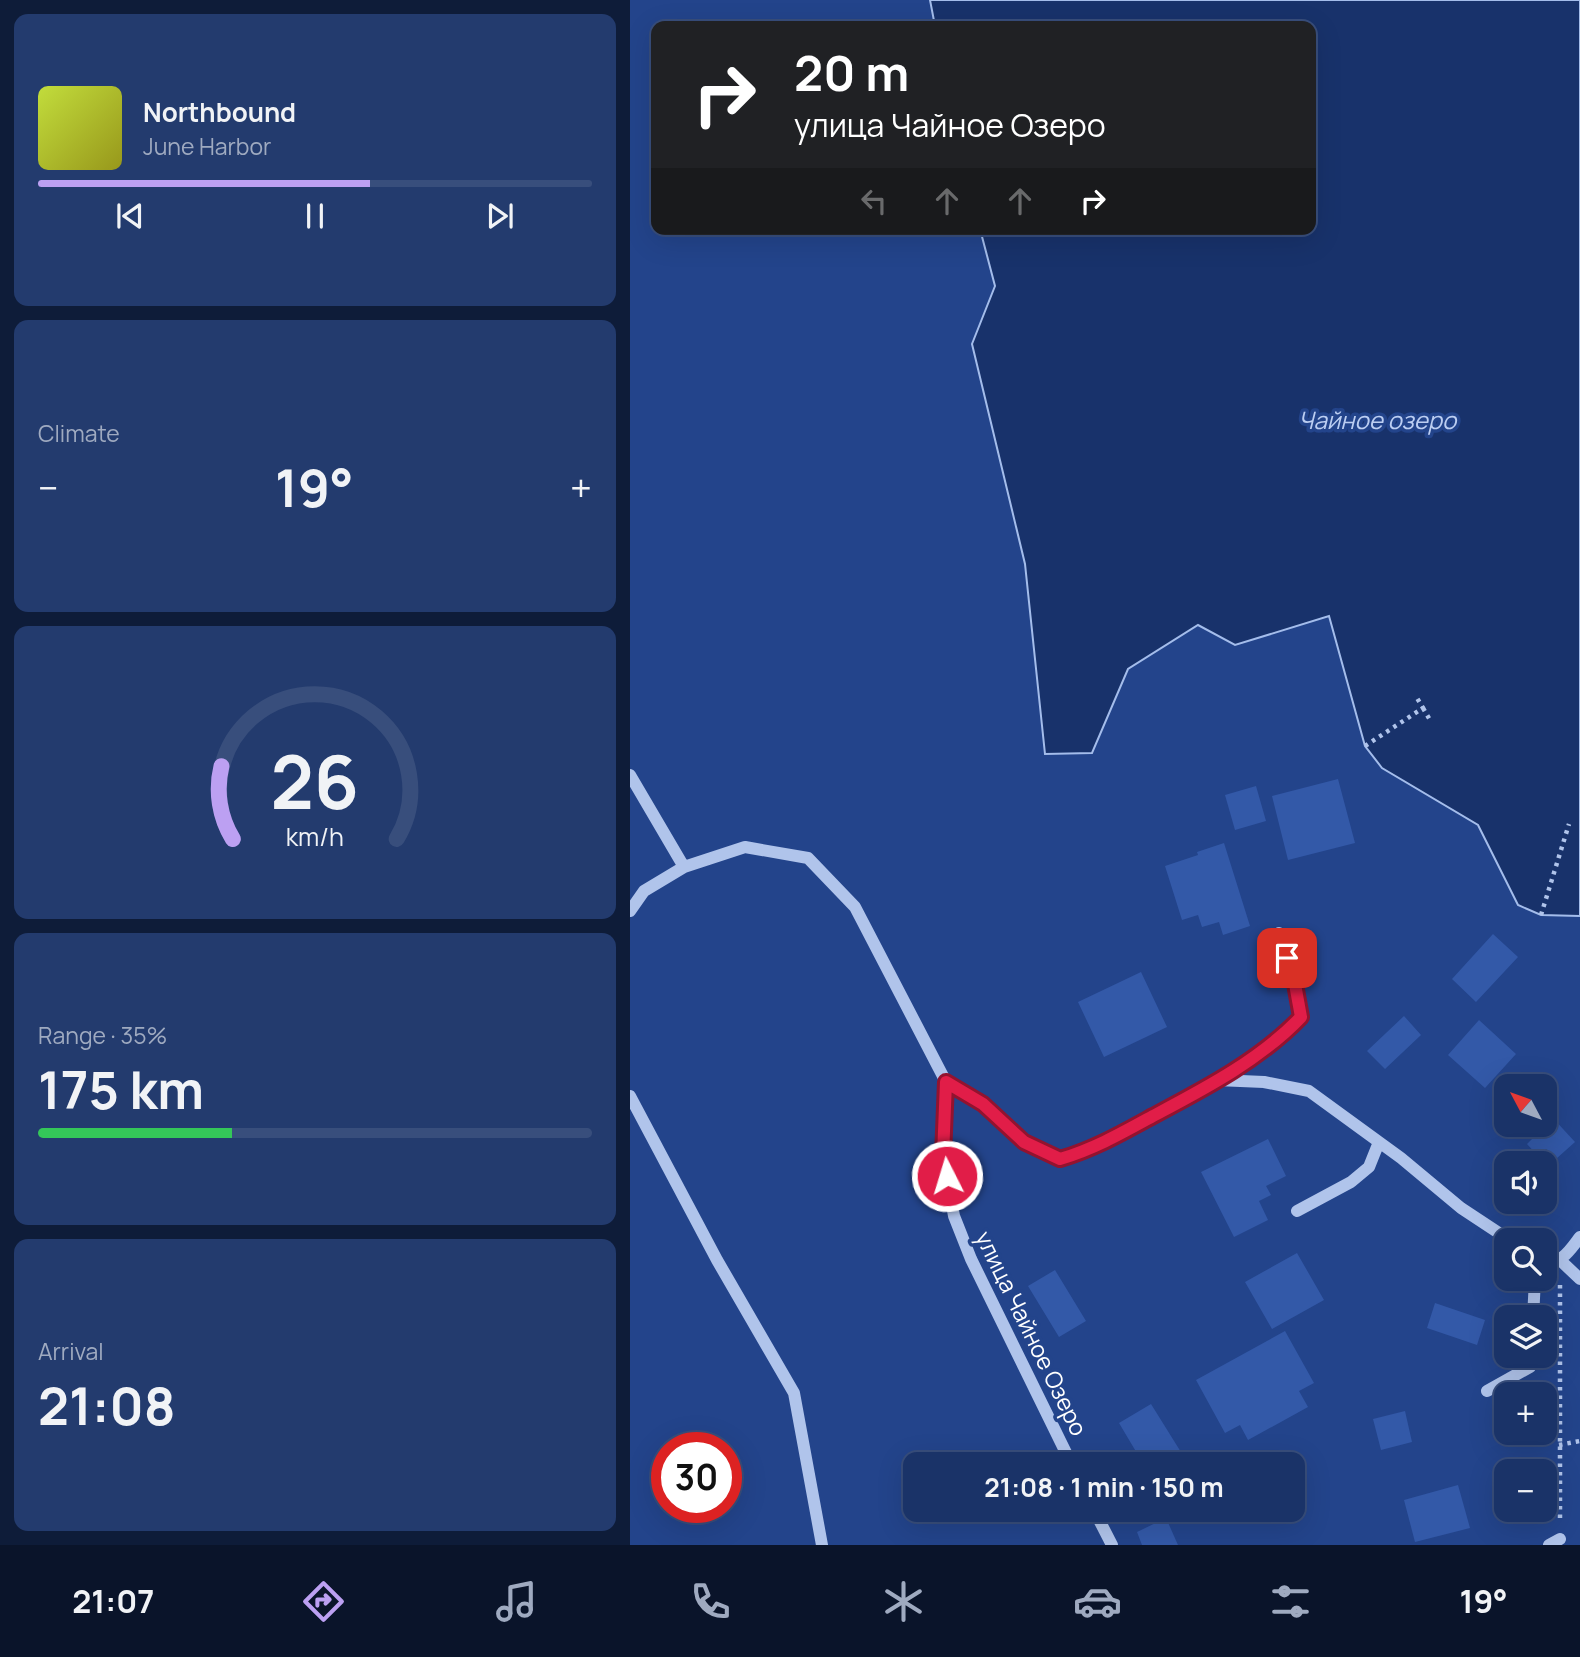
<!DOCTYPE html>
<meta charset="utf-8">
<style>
:root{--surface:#1a3368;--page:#233b6e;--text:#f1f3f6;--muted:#9faac0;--line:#384e7c;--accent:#bca0f2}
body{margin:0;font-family:Manrope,sans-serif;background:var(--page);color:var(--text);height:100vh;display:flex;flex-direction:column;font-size:26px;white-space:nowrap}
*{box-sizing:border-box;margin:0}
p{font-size:23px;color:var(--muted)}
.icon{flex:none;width:38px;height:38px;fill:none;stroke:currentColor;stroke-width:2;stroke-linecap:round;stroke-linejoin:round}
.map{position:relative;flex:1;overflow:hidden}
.details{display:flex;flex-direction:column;gap:14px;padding:14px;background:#0e1c39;width:630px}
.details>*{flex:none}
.hud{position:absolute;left:21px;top:21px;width:665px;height:214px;border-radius:14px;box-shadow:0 7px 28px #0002,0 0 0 2px var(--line);background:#202124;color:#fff;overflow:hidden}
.needle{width:46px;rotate:311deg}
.fabs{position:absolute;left:864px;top:1074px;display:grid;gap:14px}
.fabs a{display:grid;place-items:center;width:63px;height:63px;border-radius:14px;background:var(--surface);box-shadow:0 7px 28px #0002,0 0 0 2px var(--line);font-size:35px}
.speed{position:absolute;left:21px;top:1432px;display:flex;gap:14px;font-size:35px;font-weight:700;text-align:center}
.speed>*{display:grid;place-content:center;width:91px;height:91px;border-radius:50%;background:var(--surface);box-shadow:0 7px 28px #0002,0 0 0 2px var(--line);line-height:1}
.speed .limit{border:10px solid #d22;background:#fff;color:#111}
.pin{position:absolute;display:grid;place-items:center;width:60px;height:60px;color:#fff;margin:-30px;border-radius:14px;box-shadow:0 4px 10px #0006}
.me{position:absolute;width:77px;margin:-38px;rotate:355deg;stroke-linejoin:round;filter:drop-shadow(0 0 5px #0008)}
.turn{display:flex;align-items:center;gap:24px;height:147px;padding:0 28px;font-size:32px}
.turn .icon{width:91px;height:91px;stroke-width:2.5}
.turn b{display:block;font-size:49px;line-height:60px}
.lanes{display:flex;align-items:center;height:66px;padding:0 28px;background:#0003;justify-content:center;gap:35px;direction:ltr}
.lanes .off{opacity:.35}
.big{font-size:52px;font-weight:700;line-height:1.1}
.details .widget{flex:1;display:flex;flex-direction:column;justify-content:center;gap:10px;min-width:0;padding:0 24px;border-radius:14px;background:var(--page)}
.details .dial{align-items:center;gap:0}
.dial svg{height:182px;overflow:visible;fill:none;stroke:var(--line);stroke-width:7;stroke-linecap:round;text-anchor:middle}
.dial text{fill:var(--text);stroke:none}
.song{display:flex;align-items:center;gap:21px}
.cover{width:84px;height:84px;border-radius:10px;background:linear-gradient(135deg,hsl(70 70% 55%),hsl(60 70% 35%))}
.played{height:7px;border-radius:4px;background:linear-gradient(90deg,var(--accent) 60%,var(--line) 60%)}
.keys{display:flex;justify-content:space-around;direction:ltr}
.heat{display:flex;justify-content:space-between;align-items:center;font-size:38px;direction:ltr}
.charge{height:10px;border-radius:5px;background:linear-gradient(90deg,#34c759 35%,var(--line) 0)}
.trip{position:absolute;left:273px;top:1452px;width:402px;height:70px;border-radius:14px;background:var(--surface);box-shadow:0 7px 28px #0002,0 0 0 2px var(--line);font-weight:700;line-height:70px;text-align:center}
.tab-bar{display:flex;height:112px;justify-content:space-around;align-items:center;background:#0a142a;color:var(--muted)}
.tab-bar .icon{width:49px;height:49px}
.tab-bar .active{color:var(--accent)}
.tab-bar b{font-size:32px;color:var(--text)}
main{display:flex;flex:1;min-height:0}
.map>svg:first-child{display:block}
</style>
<main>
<section class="details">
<div class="widget">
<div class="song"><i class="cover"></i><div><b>Northbound</b><p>June Harbor</p></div></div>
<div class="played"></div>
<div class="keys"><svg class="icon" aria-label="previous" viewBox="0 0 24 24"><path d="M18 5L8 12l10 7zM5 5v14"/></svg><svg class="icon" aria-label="pause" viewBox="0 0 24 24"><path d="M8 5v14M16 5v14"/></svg><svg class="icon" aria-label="next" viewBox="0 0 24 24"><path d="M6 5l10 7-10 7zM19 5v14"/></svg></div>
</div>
<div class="widget"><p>Climate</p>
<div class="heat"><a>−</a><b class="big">19°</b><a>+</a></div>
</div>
<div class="widget dial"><svg viewBox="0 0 100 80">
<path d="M14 69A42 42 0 1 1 86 69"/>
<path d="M14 69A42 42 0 0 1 9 37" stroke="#bca0f2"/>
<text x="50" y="56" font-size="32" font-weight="700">26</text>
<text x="50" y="72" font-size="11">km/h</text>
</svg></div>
<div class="widget"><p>Range · 35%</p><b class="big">175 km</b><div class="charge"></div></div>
<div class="widget"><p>Arrival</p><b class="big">21:08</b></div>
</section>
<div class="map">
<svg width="950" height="1545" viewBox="0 0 950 1545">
<rect width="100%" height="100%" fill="#23448b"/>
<path fill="#18326b" stroke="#a4bdeb" stroke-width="2" d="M300,0H950V916L911,915L888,905L848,825L752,768L735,746L699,616L605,645L568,625L498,669L462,753L415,754L395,564L342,344L365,286L350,229H681V26H305Z"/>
<path fill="#3359a8" d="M708,779L725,843L658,860L642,796Z
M626,786L636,821L605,830L595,795Z
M594,843L620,926L593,935L589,922L572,927L568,915L552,920L535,866L568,855L567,852Z
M863,934L888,957L846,1002L822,979Z
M511,972L537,1027L474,1057L448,1002Z
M774,1016L791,1035L755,1069L737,1051Z
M849,1020L886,1054L855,1088L818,1055Z
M922,1117L945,1142L926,1159L916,1149L908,1156L897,1144L905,1136L903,1134L915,1125Z
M638,1139L656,1176L636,1186L641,1195L629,1201L638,1220L604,1237L571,1172Z
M667,1253L694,1300L642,1329L615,1282Z
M425,1270L456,1321L429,1337L398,1286Z
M805,1303L855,1320L847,1345L797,1328Z
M655,1331L684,1383L669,1391L678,1407L618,1440L610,1425L595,1433L566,1380Z
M521,1404L559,1465H514L489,1423Z
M775,1411L782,1442L751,1450L743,1419Z
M828,1485L840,1528L785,1542L774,1500Z
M536,1518L548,1545H512L507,1532Z"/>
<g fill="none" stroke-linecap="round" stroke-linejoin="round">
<path stroke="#b0c4eb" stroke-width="4.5" stroke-dasharray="3.5 5" stroke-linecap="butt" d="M793,708L800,720
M735,746L793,708L787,698
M911,915L939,824
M930,1285V1521
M929,1445L950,1441"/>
<path stroke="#b0c4eb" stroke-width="12" d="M0,775L54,867
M0,911L14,891L54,867L115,847L178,858L225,907L316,1082L313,1156L324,1216L341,1259L442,1465
M587,1079L650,1039L671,1017L665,984L649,933
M316,1082L353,1104L394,1142L430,1159L460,1150L587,1080L634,1082L679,1091L771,1158L831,1208L881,1241
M0,1096L87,1260L164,1393L192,1545
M667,1211L721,1182L739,1167L749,1142
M930,1260L950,1279
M915,1261C932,1264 940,1250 950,1237
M903,1318L905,1279
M857,1391L900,1367V1356
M464,1510L482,1545
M919,1545L930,1539"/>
</g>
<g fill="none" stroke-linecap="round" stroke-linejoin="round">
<defs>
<path id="route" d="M317,1176L313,1156L316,1082L353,1104L394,1142L430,1159C464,1149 492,1133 523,1116C574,1089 630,1060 671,1017L665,984L657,958"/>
</defs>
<use href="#route" stroke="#92132f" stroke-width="18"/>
<use href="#route" stroke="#e11d48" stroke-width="12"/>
</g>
<g text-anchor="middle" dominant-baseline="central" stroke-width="7" stroke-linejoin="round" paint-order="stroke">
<g font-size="23" fill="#fff" stroke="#23448b">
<text transform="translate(402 1333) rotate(64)">улица Чайное Озеро</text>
</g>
<g font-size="24" font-style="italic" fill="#bccef2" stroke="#23448b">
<text x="747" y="419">Чайное озеро</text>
</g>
</g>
</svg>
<div class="fabs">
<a><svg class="needle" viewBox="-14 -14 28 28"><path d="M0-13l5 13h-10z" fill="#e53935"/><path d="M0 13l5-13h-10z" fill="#9faac0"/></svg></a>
<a><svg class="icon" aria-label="sound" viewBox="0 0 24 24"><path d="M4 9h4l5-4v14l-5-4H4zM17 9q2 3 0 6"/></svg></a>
<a><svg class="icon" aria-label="search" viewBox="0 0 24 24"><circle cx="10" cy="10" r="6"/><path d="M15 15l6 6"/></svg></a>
<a><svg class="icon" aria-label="layers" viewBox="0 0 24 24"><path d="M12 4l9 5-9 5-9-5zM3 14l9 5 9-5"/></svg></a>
<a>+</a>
<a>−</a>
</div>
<div class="speed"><div class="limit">30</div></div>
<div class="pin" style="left:657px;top:958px;background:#d93025"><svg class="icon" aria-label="arrive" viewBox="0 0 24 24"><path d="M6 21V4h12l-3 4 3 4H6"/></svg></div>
<svg class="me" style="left:317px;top:1176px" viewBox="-20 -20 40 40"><circle r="17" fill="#e11d48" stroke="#fff" stroke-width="3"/><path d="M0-11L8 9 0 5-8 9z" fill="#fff"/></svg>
<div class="trip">21:08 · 1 min · 150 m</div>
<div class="hud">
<div class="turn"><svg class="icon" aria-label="right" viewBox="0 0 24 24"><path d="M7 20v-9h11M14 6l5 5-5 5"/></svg><div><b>20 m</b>улица Чайное Озеро</div></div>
<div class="lanes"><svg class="icon off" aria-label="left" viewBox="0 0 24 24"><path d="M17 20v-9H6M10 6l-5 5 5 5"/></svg><svg class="icon off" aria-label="ahead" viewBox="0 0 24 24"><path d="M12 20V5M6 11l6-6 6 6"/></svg><svg class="icon off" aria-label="ahead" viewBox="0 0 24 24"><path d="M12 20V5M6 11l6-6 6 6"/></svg><svg class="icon" aria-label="right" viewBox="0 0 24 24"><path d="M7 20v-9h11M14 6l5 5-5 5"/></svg></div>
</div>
</div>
</main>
<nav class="tab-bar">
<b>21:07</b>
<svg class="icon active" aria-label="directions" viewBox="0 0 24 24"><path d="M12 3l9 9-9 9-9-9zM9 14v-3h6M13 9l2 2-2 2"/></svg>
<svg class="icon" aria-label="music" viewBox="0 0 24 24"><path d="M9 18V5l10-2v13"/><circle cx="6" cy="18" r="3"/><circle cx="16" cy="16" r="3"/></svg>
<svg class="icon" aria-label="phone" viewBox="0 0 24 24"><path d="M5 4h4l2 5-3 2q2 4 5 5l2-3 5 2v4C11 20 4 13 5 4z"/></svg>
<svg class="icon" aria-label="climate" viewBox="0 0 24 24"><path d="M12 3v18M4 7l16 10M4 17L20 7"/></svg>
<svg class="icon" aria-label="car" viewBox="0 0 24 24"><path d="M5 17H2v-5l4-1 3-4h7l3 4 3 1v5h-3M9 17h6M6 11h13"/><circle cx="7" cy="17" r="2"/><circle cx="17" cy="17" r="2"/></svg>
<svg class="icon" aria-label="filters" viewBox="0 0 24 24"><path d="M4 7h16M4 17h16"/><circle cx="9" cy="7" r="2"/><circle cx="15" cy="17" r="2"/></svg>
<b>19°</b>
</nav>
